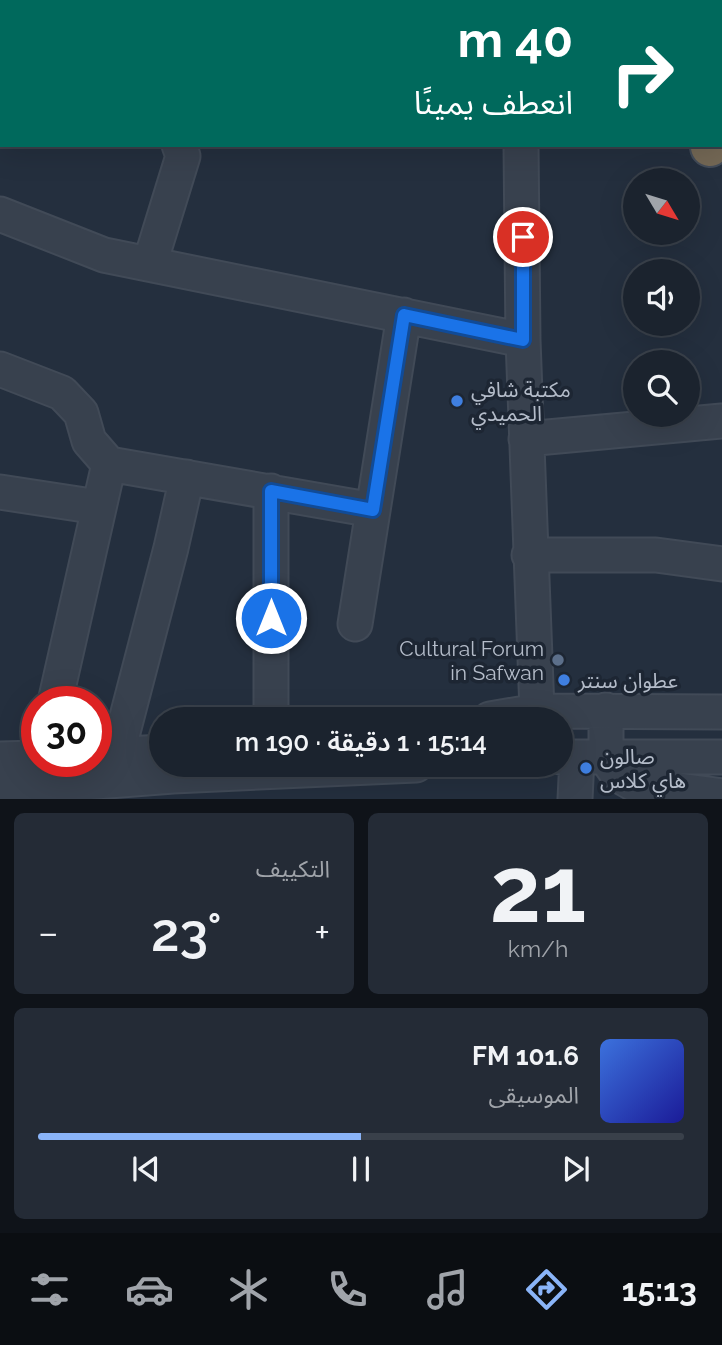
<!DOCTYPE html>
<html lang="ar">
<meta charset="utf-8">
<style>
:root{--surface:#1b232e;--page:#242b36;--text:#f1f3f6;--muted:#a0a4aa;--line:#39404a;--accent:#8ab4f8}
body{margin:0;font-family:Raleway,"Noto Sans Arabic",sans-serif;background:var(--page);color:var(--text);direction:rtl;height:100vh;display:flex;flex-direction:column;font-size:26px;white-space:nowrap}
*{box-sizing:border-box;margin:0}
p{font-size:23px;color:var(--muted)}
.icon{flex:none;width:38px;height:38px;fill:none;stroke:currentColor;stroke-width:2;stroke-linecap:round;stroke-linejoin:round}
.map{position:relative;height:799px;overflow:hidden;direction:ltr}
.sheet{display:flex;flex-direction:column;gap:14px;padding:14px;background:#0f1319;flex:1}
.sheet>*{flex:none}
.top-card{position:absolute;left:0px;top:0px;width:723px;height:147px;box-shadow:0 7px 28px #0002,0 0 0 2px var(--line);direction:rtl;background:#00695c;color:#fff;overflow:hidden}
.needle{width:46px;rotate:128deg}
.fabs{position:absolute;left:623px;top:168px;display:grid;gap:14px}
.fabs a{display:grid;place-items:center;width:77px;height:77px;border-radius:50%;background:var(--surface);box-shadow:0 7px 28px #0002,0 0 0 2px var(--line);font-size:35px}
.speed{position:absolute;left:21px;top:686px;display:flex;gap:14px;font-size:35px;font-weight:700;text-align:center}
.speed>*{display:grid;place-content:center;width:91px;height:91px;border-radius:50%;background:var(--surface);box-shadow:0 7px 28px #0002,0 0 0 2px var(--line);line-height:1}
.speed .limit{border:10px solid #d22;background:#fff;color:#111}
.pin{position:absolute;display:grid;place-items:center;width:60px;height:60px;color:#fff;margin:-30px;border:4px solid #fff;border-radius:50%;box-shadow:0 2px 7px #0007}
.me{position:absolute;width:77px;margin:-38px;rotate:0deg;stroke-linejoin:round;filter:drop-shadow(0 0 5px #0008)}
.turn{display:flex;align-items:center;gap:24px;height:147px;padding:0 35px;font-size:32px}
.turn .icon{width:91px;height:91px;stroke-width:2.5}
.turn b{display:block;font-size:49px;line-height:60px}
.big{font-size:52px;font-weight:600;line-height:1.1}
.sheet .card{flex:1;display:flex;flex-direction:column;justify-content:center;gap:10px;min-width:0;padding:0 24px;border-radius:10px;background:var(--page)}
.sheet .dial{align-items:center;gap:0}
.dial b{font-size:91px;line-height:1}
.song{display:flex;align-items:center;gap:21px}
.cover{width:84px;height:84px;border-radius:10px;background:linear-gradient(135deg,hsl(220 70% 55%),hsl(240 70% 35%))}
.played{height:7px;border-radius:4px;background:linear-gradient(90deg,var(--accent) 50%,var(--line) 50%)}
.keys{display:flex;justify-content:space-around;direction:ltr}
.heat{display:flex;justify-content:space-between;align-items:center;font-size:38px;direction:ltr}
.sheet .tiles{flex:1;display:grid;gap:14px;grid-template-columns:1fr 1fr}
.card:last-child{grid-column:span 2}
.trip{position:absolute;left:149px;top:707px;width:424px;height:70px;border-radius:35px;background:var(--surface);box-shadow:0 7px 28px #0002,0 0 0 2px var(--line);font-weight:600;line-height:70px;text-align:center;direction:rtl}
.dock{display:flex;height:112px;justify-content:space-around;align-items:center;background:#0b0e12;color:var(--muted)}
.dock .icon{width:49px;height:49px}
.dock .on{color:var(--accent)}
.dock b{font-size:32px;color:var(--text)}
.map>svg:first-child{display:block}
</style>
<div class="map">
<svg width="722" height="799" viewBox="0 0 722 799">
<rect width="100%" height="100%" fill="#242f3e"/>
<g fill="none" stroke-linecap="round" stroke-linejoin="round">
<defs>
<path id="minor" d="M243,0L246,2
M52,2L53,0
M0,35L2,36
M0,109L2,105
M521,145L523,340L537,711
M0,214L104,255L523,340
M150,263L183,156L179,145
M0,369L62,393L81,413L89,441L109,464L55,702
M526,439L722,421
M109,464L373,510
M271,491V719
M0,492L98,507
M529,555H656L722,564
M355,624L404,315
M606,710V758L618,775L634,784L722,796
M490,719L537,711L722,712
M117,755L171,548L187,477
M97,756L161,752
M560,757H722
M0,759L37,758
M0,786H44L173,776L416,765
M575,799L577,758"/>
<path id="highway" d="M527,0L530,2
M630,0L633,2
M721,56H722
M721,111L722,112
M710,147L711,145"/>
</defs>
<use href="#minor" stroke="#414a57" stroke-width="37"/>
<use href="#highway" stroke="#434c59" stroke-width="42"/>
<use href="#minor" stroke="#38414e" stroke-width="33"/>
<use href="#highway" stroke="#746855" stroke-width="38"/>
</g>
<g fill="none" stroke-linecap="round" stroke-linejoin="round">
<defs>
<path id="route" d="M271,618V491L373,510L404,315L523,340V237"/>
</defs>
<use href="#route" stroke="#114b97" stroke-width="18"/>
<use href="#route" stroke="#1a73e8" stroke-width="12"/>
</g>
<g fill="#3f7fe0" stroke="#1d2633" stroke-width="2.5">
<circle cx="457" cy="401" r="7"/>
<circle cx="564" cy="680" r="7"/>
<circle cx="586" cy="768" r="7"/>
</g>
<circle fill="#5c6f8a" stroke="#1d2633" stroke-width="2.5" cx="558" cy="660" r="7"/>
<g text-anchor="middle" dominant-baseline="central" stroke-width="7" stroke-linejoin="round" paint-order="stroke">
<g font-size="21" fill="#b4bcc9" stroke="#1d2633" text-anchor="start">
<text x="471" y="389">مكتبة شافي<tspan x="471" dy="24">الحميدي</tspan></text>
<text x="544" y="648" text-anchor="end">Cultural Forum<tspan x="544" dy="24">in Safwan</tspan></text>
<text x="578" y="680">عطوان سنتر</text>
<text x="600" y="756">صالون<tspan x="600" dy="24">هاي كلاس</tspan></text>
</g>
</g>
</svg>
<div class="fabs">
<a><svg class="needle" viewBox="-14 -14 28 28"><path d="M0-13l5 13h-10z" fill="#e53935"/><path d="M0 13l5-13h-10z" fill="#a0a4aa"/></svg></a>
<a><svg class="icon" aria-label="sound" viewBox="0 0 24 24"><path d="M4 9h4l5-4v14l-5-4H4zM17 9q2 3 0 6"/></svg></a>
<a><svg class="icon" aria-label="search" viewBox="0 0 24 24"><circle cx="10" cy="10" r="6"/><path d="M15 15l6 6"/></svg></a>
</div>
<div class="speed"><div class="limit">30</div></div>
<div class="pin" style="left:523px;top:237px;background:#d93025"><svg class="icon" aria-label="arrive" viewBox="0 0 24 24"><path d="M6 21V4h12l-3 4 3 4H6"/></svg></div>
<svg class="me" style="left:271px;top:618px" viewBox="-20 -20 40 40"><circle r="17" fill="#1a73e8" stroke="#fff" stroke-width="3"/><path d="M0-11L8 9 0 5-8 9z" fill="#fff"/></svg>
<div class="trip">15:14 · 1 دقيقة · 190 m</div>
<div class="top-card">
<div class="turn"><svg class="icon" aria-label="right" viewBox="0 0 24 24"><path d="M7 20v-9h11M14 6l5 5-5 5"/></svg><div><b>40 m</b>انعطف يمينًا</div></div>
</div>
</div>
<section class="sheet">
<div class="tiles">
<div class="card dial"><b>21</b><p>km/h</p></div>
<div class="card"><p>التكييف</p>
<div class="heat"><a>−</a><b class="big">23°</b><a>+</a></div>
</div>
<div class="card">
<div class="song"><i class="cover"></i><div><b>101.6 FM</b><p>الموسيقى</p></div></div>
<div class="played"></div>
<div class="keys"><svg class="icon" aria-label="previous" viewBox="0 0 24 24"><path d="M18 5L8 12l10 7zM5 5v14"/></svg><svg class="icon" aria-label="pause" viewBox="0 0 24 24"><path d="M8 5v14M16 5v14"/></svg><svg class="icon" aria-label="next" viewBox="0 0 24 24"><path d="M6 5l10 7-10 7zM19 5v14"/></svg></div>
</div>
</div>
</section>
<nav class="dock">
<b>15:13</b>
<svg class="icon on" aria-label="directions" viewBox="0 0 24 24"><path d="M12 3l9 9-9 9-9-9zM9 14v-3h6M13 9l2 2-2 2"/></svg>
<svg class="icon" aria-label="music" viewBox="0 0 24 24"><path d="M9 18V5l10-2v13"/><circle cx="6" cy="18" r="3"/><circle cx="16" cy="16" r="3"/></svg>
<svg class="icon" aria-label="phone" viewBox="0 0 24 24"><path d="M5 4h4l2 5-3 2q2 4 5 5l2-3 5 2v4C11 20 4 13 5 4z"/></svg>
<svg class="icon" aria-label="climate" viewBox="0 0 24 24"><path d="M12 3v18M4 7l16 10M4 17L20 7"/></svg>
<svg class="icon" aria-label="car" viewBox="0 0 24 24"><path d="M5 17H2v-5l4-1 3-4h7l3 4 3 1v5h-3M9 17h6M6 11h13"/><circle cx="7" cy="17" r="2"/><circle cx="17" cy="17" r="2"/></svg>
<svg class="icon" aria-label="filters" viewBox="0 0 24 24"><path d="M4 7h16M4 17h16"/><circle cx="9" cy="7" r="2"/><circle cx="15" cy="17" r="2"/></svg>
</nav>
